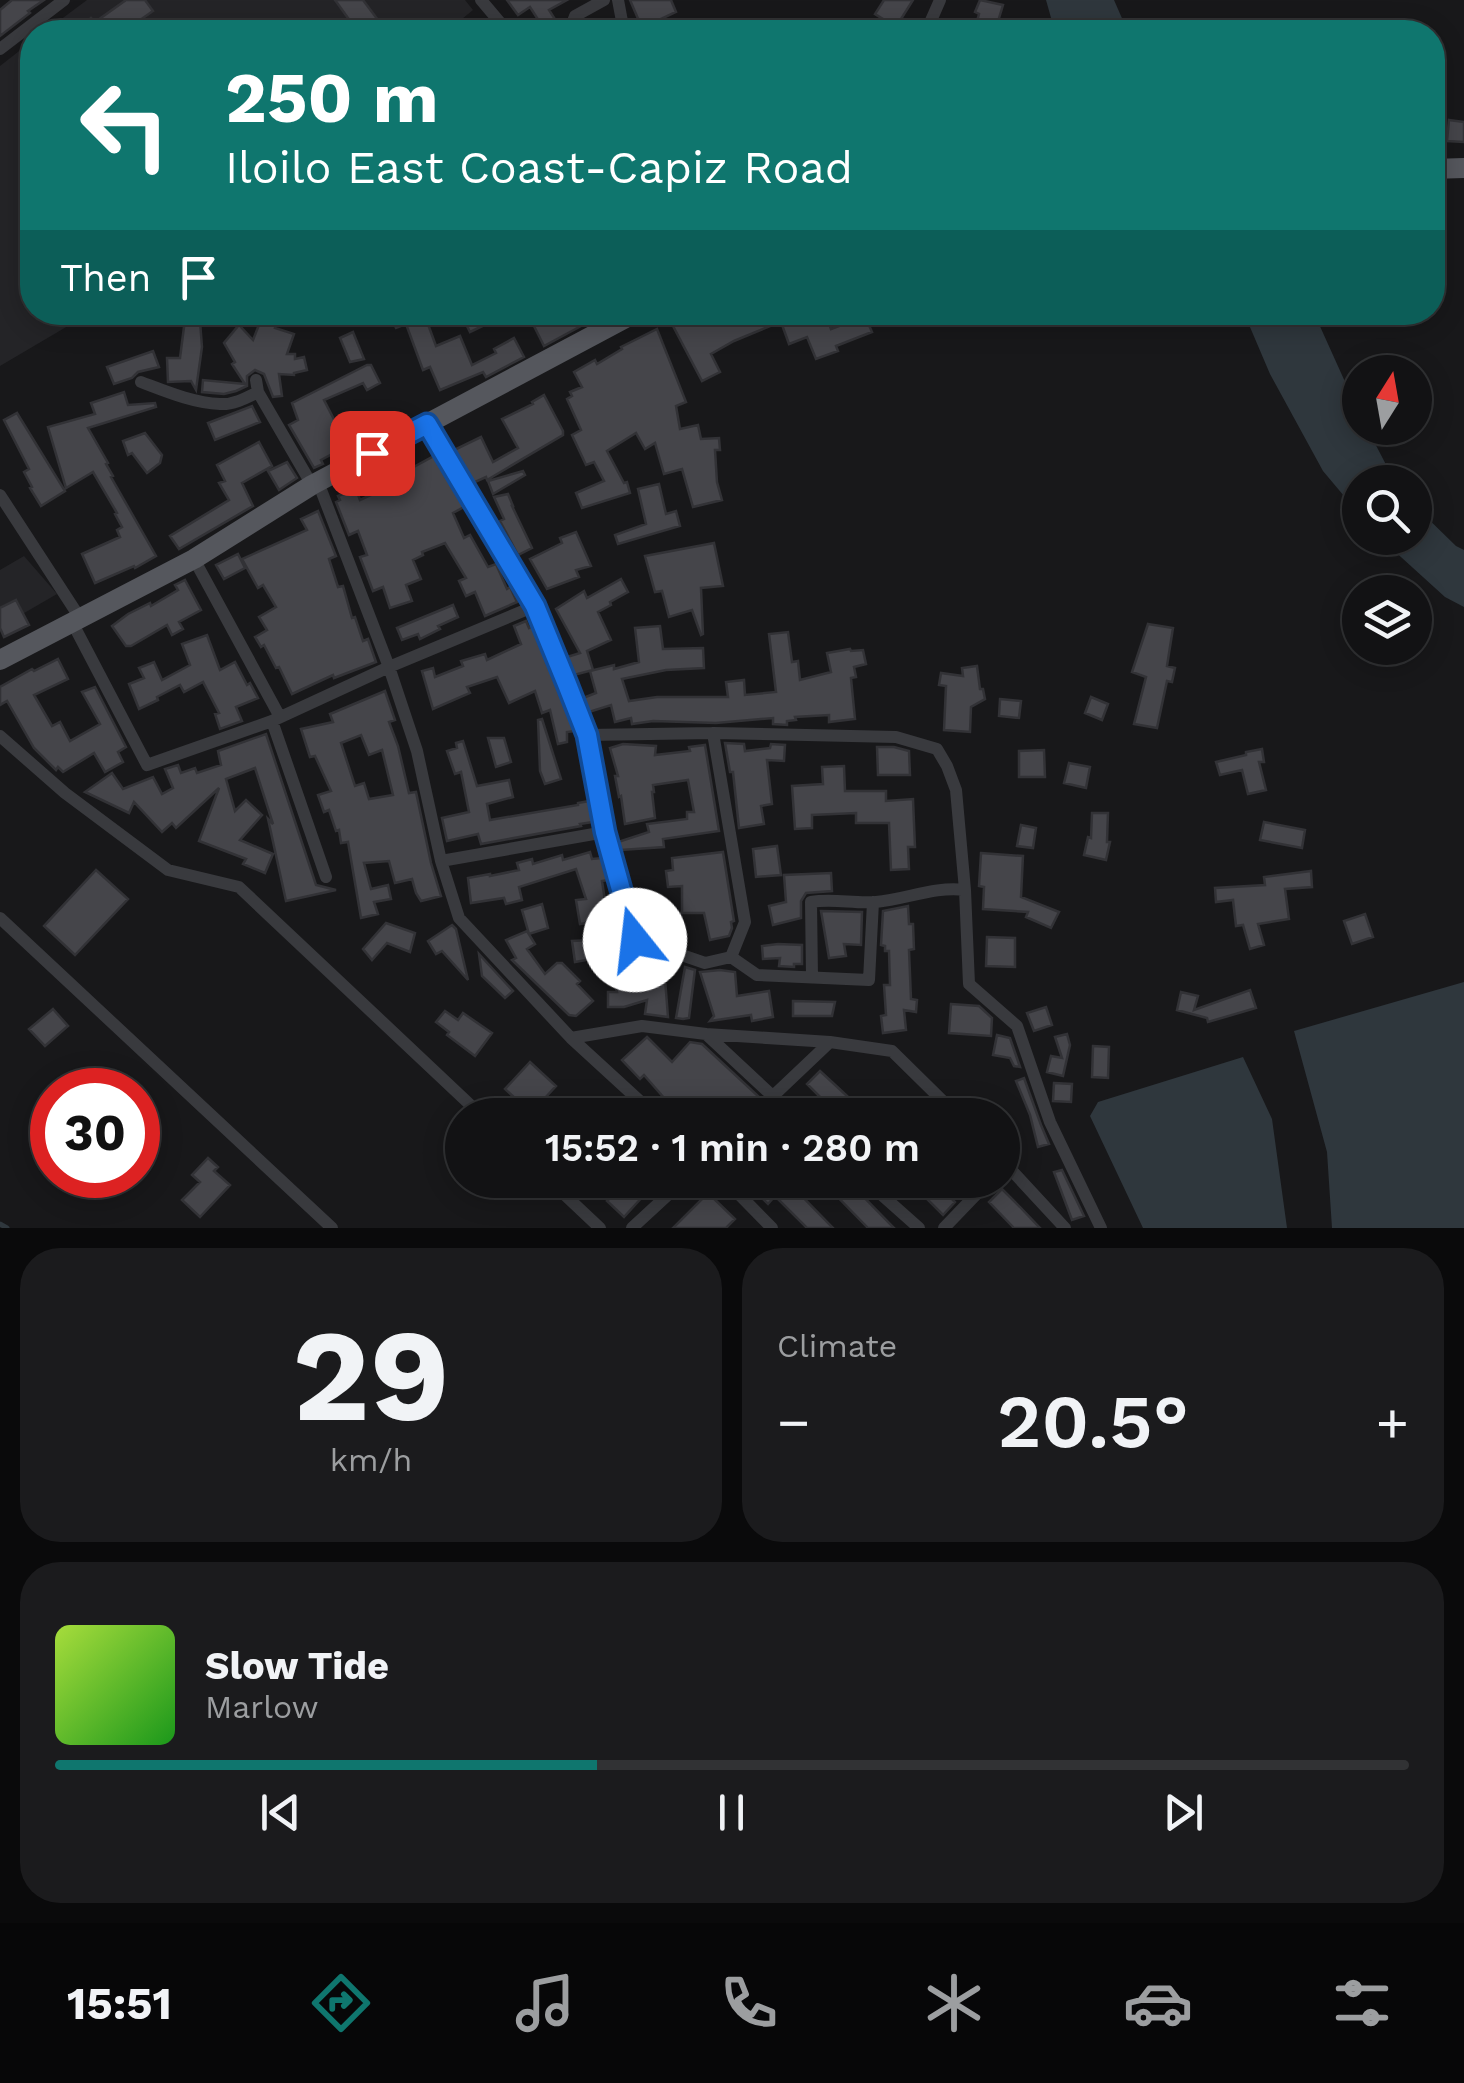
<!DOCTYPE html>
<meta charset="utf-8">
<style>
:root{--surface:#121214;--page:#1b1b1d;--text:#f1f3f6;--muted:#9c9ea0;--line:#313234;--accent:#0f766e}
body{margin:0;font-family:"Work Sans",sans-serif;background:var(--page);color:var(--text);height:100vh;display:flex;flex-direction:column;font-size:38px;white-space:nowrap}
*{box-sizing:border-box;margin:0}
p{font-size:32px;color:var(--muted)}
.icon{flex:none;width:55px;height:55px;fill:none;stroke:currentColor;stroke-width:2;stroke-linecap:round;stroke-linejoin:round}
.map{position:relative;height:1228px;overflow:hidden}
.panel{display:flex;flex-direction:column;gap:20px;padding:20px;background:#0a0a0b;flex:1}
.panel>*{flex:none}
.banner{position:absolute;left:20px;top:20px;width:1425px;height:305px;border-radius:40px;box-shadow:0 5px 25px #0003,0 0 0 2px var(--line);background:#0f766e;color:#fff;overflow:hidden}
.needle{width:65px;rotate:11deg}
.controls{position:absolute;left:1342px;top:355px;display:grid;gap:20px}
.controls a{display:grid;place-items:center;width:90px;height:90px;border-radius:50%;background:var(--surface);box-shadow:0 5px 25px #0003,0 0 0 2px var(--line);font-size:50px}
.speed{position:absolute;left:30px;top:1068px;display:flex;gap:20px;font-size:50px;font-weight:700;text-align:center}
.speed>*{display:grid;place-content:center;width:130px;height:130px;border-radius:50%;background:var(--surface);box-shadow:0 5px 25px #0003,0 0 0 2px var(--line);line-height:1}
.speed .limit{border:15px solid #d22;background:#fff;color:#111}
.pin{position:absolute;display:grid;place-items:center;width:85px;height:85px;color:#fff;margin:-42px;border-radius:20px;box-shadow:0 5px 15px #0006}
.me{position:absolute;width:110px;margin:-55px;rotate:344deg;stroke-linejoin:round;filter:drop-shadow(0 0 8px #0008)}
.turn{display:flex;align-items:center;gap:35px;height:210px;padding:0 40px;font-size:45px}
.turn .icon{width:130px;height:130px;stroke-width:2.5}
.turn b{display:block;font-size:70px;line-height:85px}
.then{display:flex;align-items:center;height:95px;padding:0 40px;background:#0003;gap:20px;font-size:38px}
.big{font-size:75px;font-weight:600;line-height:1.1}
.panel .widget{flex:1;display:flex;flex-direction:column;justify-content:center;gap:15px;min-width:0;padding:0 35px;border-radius:40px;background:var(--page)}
.panel .dial{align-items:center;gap:0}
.dial b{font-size:130px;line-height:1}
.song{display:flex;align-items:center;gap:30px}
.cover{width:120px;height:120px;border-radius:15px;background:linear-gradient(135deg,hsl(80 70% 55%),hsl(120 70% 35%))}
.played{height:10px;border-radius:5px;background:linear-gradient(90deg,var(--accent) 40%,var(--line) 40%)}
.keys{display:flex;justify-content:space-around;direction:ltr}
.heat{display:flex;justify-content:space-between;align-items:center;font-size:55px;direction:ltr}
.panel .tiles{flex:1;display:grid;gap:20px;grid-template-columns:1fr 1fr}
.widget:last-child{grid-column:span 2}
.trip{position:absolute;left:445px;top:1098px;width:575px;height:100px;border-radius:50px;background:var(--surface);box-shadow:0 5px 25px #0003,0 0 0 2px var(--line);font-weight:600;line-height:100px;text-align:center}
.tab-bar{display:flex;height:160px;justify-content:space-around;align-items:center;background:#070708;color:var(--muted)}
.tab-bar .icon{width:70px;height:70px}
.tab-bar .current{color:var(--accent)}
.tab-bar b{font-size:45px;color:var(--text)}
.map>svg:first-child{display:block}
</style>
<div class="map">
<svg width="1464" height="1228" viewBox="0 0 1464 1228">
<rect width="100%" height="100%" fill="#18181a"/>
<path fill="#242427" d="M87,0H465L473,10L446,32H44Z
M32,41V312L90,313L0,366V66Z
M24,556L57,594L0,627V570Z"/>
<path fill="#2f373d" d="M1046,0H1114L1128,32H1055Z
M1244,313H1314L1360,415V428H1367L1395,482H1360V515L1323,471L1270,374Z
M1415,506L1456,546L1464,550V607L1445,597L1380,538H1415Z
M1464,982V1228H1332L1327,1152L1294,1031Z
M1243,1057L1272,1119L1287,1228H1143L1090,1116L1098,1102Z"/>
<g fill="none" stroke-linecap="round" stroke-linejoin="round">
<path stroke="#2f373d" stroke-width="5" d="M0,1224L7,1228"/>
</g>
<path fill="#45454a" stroke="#323236" stroke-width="2.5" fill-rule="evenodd" d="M12,0H44L28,11L30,13L0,36V10Z
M126,0H145L153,11L123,32H75L91,18L95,22Z
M335,0H363L387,32H358Z
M507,0H567L549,10L560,27L559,32H546L530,7L518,15Z
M630,0H671L676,12L642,28Z
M884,0H913L896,27L875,14Z
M980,0L1003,5L996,28L977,21L979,14L975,12Z
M1449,120L1464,122V142L1447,141Z
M264,312H281L275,328L294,334L287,354H295V359L304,357L307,370L294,373V375L279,374L282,396L273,397L264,374L255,370L247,376V386L236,391L224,394L202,392L203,380L245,384L232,364L235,362L224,343L239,325L253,340Z
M389,312H432L425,316L436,346L460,336L472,365L496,353L494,349L514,338L524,357L486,377L483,372L440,390L430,367L423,370L406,324L396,328Z
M474,312H512L470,332L463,318Z
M527,312H607L544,346Z
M709,312H802V313L734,341L711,354L720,372L702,381L672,324L687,317L690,323Z
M805,312H825L831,329L865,316L872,332L836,346L838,351L816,359L807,337L789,344L781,322Z
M185,319L200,321L202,347L196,390L191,381L168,382L167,358H180Z
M657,329L686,402L676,406L680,429L698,425L701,439L719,438L720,450H715L717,482L722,500L693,507L682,469L664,474L655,443L645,449L636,433L607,451L624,483L627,482L630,493L582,508L576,493L604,481L594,462L586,465L572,435L581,430L567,399L572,396L570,392L582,387L574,372L595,360L597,364L622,349L621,347Z
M353,332L364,359L350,362L340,338Z
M153,351L159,367L138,372L132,378L114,384L107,367Z
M367,365H371L380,383L367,390L363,383L324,400L338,427L341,426L351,444L321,460L323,464L314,468L289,425L298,420L292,403Z
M124,392L128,405L155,403L156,407L88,428L108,463L106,464L113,476L111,477L156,556L135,568L134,566L95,583L82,554L120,537L117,530L122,527L115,514L117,513L93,472L66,488L48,427L95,414L91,403Z
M544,395L563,431V435L487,480L486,477L473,483L454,450L481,437L493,462L518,448L502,419L533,404L532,402Z
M252,406L260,422L215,440L208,423Z
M17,413L65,491L41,506L30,488L32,487L24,472L29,469L4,420Z
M145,433L162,455L160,463L147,473L132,453L128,455L123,441Z
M259,442L272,466L242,483L253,506L179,549L170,536L229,500L219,483L225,481L217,465Z
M434,456L464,507L453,513L464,538L470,535L488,567L496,564L507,589L510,587L517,602L485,616L475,592L466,596L459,581L466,578L445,543L422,552L423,555L413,560L421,579L406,585L412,601L390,608L383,587L373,591L360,557L367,555L358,531L349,535L336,502L340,500L338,496L356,489L360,500L388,487L386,482Z
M287,462L297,478L279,490L268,471Z
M523,471L525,475L493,494L488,481Z
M659,484L666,514L676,511L680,526L618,544L615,535L646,524L638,489Z
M508,494L513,506H512L532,548L518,555L500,521L504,519L494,497Z
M318,511L336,556L329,559L338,587L343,586L352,618L355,617L363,641L368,639L376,662L334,678L333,675L292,694L279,667L276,668L264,645L261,647L255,637L267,630L259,617L276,607L263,585L258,588L242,559L307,530L301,519Z
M576,532L591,566L576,570L579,577L547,589L530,559L562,543L560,538Z
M714,543L723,586L701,588L703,634L701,635L692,610L669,617L662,591L655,592L645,556Z
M238,554L245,568L224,579L216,565Z
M621,579L628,592L610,602L611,605L598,612L611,640L587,651L593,670L574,675L567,657L580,653L556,609L584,591L587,598Z
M185,580L201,610L179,622L183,629L172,635L167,625L131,646H126L112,626L128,614L150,603L151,606L178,590L175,585Z
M16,600L29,625L4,637L0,628V608Z
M453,605L458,617L438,626L440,629L420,639L418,634L402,640L397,628Z
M526,621L529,628L533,626L575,731L567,732V742L558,744L550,710L542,713L535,691L509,703L497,677L467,687L470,693L433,709L422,671L433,668L435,677L463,666L461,661L485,654L487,660L521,644L514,626Z
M1148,624L1173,628L1167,666L1175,668L1172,682L1167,681L1157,728L1134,724L1146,677L1132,672Z
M660,626L663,649L703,648L704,668L666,670L622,679L629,701L657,697H728L726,682L744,680L745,695L776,692L769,634L788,632L792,662L798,661L800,680L831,672L827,653L850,649L851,651L863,650L866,664L854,667L856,677L851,678L855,719L829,722V715L795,717L796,720L787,721V725L773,724V718L716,723L653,721L632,724L631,718L615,722L611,705L589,712L583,698L596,693L590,671L614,665V669L639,662L635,628Z
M207,635L220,670L235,662L247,685L250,683L258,698L236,707L242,721L220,729L215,714L219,713L203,682L184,692L180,685L157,697L158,700L139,709L129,684L144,678L139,668L154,662L162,680L190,665L182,644Z
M58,659L68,679L34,695L52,726L60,722L70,741L100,724L82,692L95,687L126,747L118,752L123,762L105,772L94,753L63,772L58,767L56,770L34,748L7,701L0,705V687L32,669L34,671Z
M977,666L980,689H983L985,699L971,707L970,732L944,730L946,686L939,685L941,673L963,676L962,668Z
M385,691L395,720L389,722L398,746L409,793L416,792L431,863L441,896L421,901L416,893L412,879L395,883L389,861L364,863L371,889L388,885L391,899L374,902L378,914L361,918L348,842L341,843L339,830L336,831L329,810L324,812L318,795L331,791L315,756L310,757L301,729L333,722L330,714ZM361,735L369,755L382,750L393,795L369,799L364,783L355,786L341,743Z
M1091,697L1108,704L1102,720L1085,713Z
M1000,699L1021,701L1019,718L999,716Z
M542,719L561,779L545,784L540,771L538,720Z
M266,734L316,885L336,890L286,901L268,819L273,824L255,768L226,779L235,811L246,800L262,815L240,840L273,854L265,873L243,864L246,859L199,841L219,788L176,828L172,823L162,832L134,802L129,813L85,792L112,773L123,789L153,777L162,794L173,788L165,769L178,765L181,773L195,768L197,773L221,765L218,751Z
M488,738H504L511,762L496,767Z
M463,741L477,786L509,780L513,797L487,804L490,820L578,805V803L589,801L593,822L580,824L581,826L481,844L478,834L447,841L442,818L469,812L461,772L455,774L447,751L457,748L456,743Z
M725,743L744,744L745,751L770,748L771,744L785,745L784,761L767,760L772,804L761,806L764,824L739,828L733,772H730Z
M623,744L656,746L655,755L690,751L689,747L705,745L719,831L663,839L664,847L621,850L618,842L649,832L647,824L687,819V812H694L688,780L653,785L654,792H652L655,818L625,824L621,796L619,797L615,776H618L610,748Z
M877,747H894L909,751L910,775H878Z
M1262,749L1264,762H1259L1266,790L1248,794L1242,770L1220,775L1216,762L1246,755V752Z
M1044,750L1045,777H1019V751Z
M1069,763L1090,767L1086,788L1064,783Z
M844,766L845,791H886V801L913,799L915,847H908L909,869L891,870L889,823H856V813L812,815V828L795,829L792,786L823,784L822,767Z
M1092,813H1108L1107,842H1110L1106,860L1084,855L1088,837L1091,838Z
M1264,822L1305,830L1302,848L1260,840Z
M1021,825L1036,828L1033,848L1017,846Z
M777,846L781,875L756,877L753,849Z
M590,852L592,859L602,858L608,880L602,881L608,920L580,924L576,900L586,899L576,869L519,887L522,900L506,904L504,898L471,903L468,878L490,874V876L519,870L517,863L532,859L533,864L562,855L563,860Z
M723,852L734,921L731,922L732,928L729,936L710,940L704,913H682V886L668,887L666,871L673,870L672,858Z
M981,853L1023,856L1021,897L1059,912L1051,928L1026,917L1028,912L983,909L984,887L979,886Z
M96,870L128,899L75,955L44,926Z
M1311,871L1312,887L1285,889L1289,919L1258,924L1264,945L1250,949L1243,925L1236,926L1233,900L1216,902L1215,888L1265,885L1264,877Z
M831,873L832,891L806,893L801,901V918L773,925L769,906L786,902L784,875Z
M542,904L548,928L529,934L522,910Z
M908,906L909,924H913L914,949L909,950L911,999L917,1000L916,1012L904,1010L906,1030L883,1033L881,1016L886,1015L884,985H890L889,951H885V946L881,945L883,911Z
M661,911L681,913L680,939L660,937Z
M821,911L862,912L861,945L844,944L846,956L829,958Z
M1365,914L1373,937L1352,944L1344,921Z
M386,923L415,933L410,952L387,943L372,960L363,949Z
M452,925L456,929L468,980L442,951L436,954L428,941Z
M527,931L535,944L527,949L545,974L557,963H562L580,981L577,984L593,1001L576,1016L569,1015L512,960L516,958L506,940Z
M987,937L1015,938V967L986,966Z
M589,940L592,959L575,962L572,941Z
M778,944L802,945V964H794V967L779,966L780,958L763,959L762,946Z
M479,954L513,991L505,998L482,976Z
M661,961V966H664L668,1017L645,1014L647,1000L624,1007H608V992H617L611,968L635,962Z
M685,967L695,970L689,1018L683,1019L676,1018Z
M720,970L735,972L737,996L769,991L773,1017L752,1021L751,1015L710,1021L714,1016L700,972Z
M1250,990L1256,1008L1208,1022L1207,1018L1177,1010L1181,992L1198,996L1194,1010Z
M793,1001L835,1002L832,1016H793Z
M951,1004L979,1006L992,1018L991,1036L949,1033Z
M1046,1007L1052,1025L1034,1031L1027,1013Z
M53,1009L68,1026L45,1046L29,1029Z
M445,1011L458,1020L463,1013L492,1033L475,1056L447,1035L449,1032L436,1022Z
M1067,1034L1070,1045L1063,1076L1047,1072L1051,1056L1062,1058L1055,1037Z
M997,1035L1010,1038L1020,1067L1014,1066L1010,1058L993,1055Z
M647,1037L672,1062L690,1042L702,1044L758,1096L746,1108L743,1115H679L644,1075L640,1079L622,1060Z
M1093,1046L1109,1047L1108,1078L1092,1077Z
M530,1062L556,1086L531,1113L505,1089Z
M820,1071L846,1095L866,1115H840L826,1101L825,1102L807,1084Z
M1024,1078L1041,1125L1049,1144L1038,1147L1030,1115L1016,1081Z
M1054,1083L1072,1084L1071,1102L1053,1101Z
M208,1158L218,1167L214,1171L230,1185L200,1217L182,1200L200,1182L192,1175Z
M1062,1170L1084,1216L1072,1220L1054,1172Z
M593,1180H654L644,1192L646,1193L624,1217L607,1201L611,1197Z
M766,1180H798L792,1186L833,1228H807L775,1196L768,1204L755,1191Z
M821,1180H847L894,1228H868Z
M908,1180H933L955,1202L943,1215Z
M1002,1189L1020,1207L1040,1228H1014L989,1202Z
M708,1193L735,1219L726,1228H673Z"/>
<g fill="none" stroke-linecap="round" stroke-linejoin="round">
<path stroke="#393a3e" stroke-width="12" d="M481,0L508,32
M618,0L624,32
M569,32L575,16L604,0
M926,32L940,0
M0,49L64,0
M256,380L258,392L312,485
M141,382C165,391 193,403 220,404C233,405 246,398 258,392
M427,424L535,606L567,684L587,735L605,832L635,939L705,963L731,957L757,975L869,980L873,902
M318,482L389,667L417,751L441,861L459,918L571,1038L655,1115
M0,495L80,618
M194,559L280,717
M72,622L147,765L272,721L389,667L535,606
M272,721L326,877
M713,733L745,922L731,957
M587,735L713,733L896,737L937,749L947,766L956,790L965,890L969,984L1017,1026L1050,1122L1101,1228
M0,736L65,793L168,870L239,887L481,1115
M441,861L605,832
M0,918L332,1228
M812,977L811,902C833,898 854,904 876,902C907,899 935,886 965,890
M706,1034L830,1042L892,1051L957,1115
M571,1038L642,1026L706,1034L793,1115
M753,1115L830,1042
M1002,1160L1065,1228
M549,1180L600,1228
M725,1180L772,1228
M865,1180L919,1228
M632,1228L684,1180
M944,1228L990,1180"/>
<path stroke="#55575d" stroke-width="20" d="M1432,169L1464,168
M0,660L194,559L312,485L637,312"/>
</g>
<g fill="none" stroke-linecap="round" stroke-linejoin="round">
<defs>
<path id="route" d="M372,453L427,424L535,606L567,684L587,735L605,832L635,940"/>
</defs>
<use href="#route" stroke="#114b97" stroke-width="25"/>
<use href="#route" stroke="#1a73e8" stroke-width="18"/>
</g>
</svg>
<div class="controls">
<a><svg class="needle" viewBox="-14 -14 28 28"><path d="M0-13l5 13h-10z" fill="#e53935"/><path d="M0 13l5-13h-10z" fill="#9c9ea0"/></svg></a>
<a><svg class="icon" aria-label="search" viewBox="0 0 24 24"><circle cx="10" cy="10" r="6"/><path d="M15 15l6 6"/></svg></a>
<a><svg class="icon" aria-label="layers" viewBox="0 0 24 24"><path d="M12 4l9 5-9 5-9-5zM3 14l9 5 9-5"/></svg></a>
</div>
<div class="speed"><div class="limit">30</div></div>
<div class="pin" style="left:372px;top:453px;background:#d93025"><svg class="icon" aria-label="arrive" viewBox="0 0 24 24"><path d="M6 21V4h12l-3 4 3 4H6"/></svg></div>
<svg class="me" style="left:635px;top:940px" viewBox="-20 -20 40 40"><circle r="19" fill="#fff"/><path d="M0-13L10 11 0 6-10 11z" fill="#1a73e8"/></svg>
<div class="trip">15:52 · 1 min · 280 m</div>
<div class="banner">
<div class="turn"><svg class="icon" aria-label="left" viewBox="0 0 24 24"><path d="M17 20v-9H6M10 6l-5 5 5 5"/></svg><div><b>250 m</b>Iloilo East Coast-Capiz Road</div></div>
<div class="then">Then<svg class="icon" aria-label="arrive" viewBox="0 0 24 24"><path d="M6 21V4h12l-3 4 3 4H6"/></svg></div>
</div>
</div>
<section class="panel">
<div class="tiles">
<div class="widget dial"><b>29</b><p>km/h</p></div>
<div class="widget"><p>Climate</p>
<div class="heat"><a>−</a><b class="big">20.5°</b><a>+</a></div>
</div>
<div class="widget">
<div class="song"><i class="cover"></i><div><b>Slow Tide</b><p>Marlow</p></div></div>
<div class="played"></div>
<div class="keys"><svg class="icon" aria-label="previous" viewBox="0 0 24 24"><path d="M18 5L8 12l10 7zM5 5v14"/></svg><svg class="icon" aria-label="pause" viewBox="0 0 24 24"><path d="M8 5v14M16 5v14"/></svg><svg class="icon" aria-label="next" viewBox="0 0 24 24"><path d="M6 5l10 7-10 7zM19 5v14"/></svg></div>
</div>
</div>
</section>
<nav class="tab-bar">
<b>15:51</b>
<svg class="icon current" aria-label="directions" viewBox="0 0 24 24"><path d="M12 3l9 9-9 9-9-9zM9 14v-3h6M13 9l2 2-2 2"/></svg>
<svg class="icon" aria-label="music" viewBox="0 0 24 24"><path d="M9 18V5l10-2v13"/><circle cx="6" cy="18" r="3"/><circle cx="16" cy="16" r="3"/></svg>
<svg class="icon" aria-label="phone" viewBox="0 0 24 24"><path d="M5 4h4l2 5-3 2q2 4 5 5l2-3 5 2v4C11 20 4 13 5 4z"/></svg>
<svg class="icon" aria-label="climate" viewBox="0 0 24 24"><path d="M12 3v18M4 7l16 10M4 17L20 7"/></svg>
<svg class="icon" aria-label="car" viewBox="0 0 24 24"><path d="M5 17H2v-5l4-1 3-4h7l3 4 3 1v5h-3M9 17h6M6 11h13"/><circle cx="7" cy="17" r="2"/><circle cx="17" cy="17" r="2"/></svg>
<svg class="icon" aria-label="filters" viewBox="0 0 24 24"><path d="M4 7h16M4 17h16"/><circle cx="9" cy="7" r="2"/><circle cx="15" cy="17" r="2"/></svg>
</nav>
